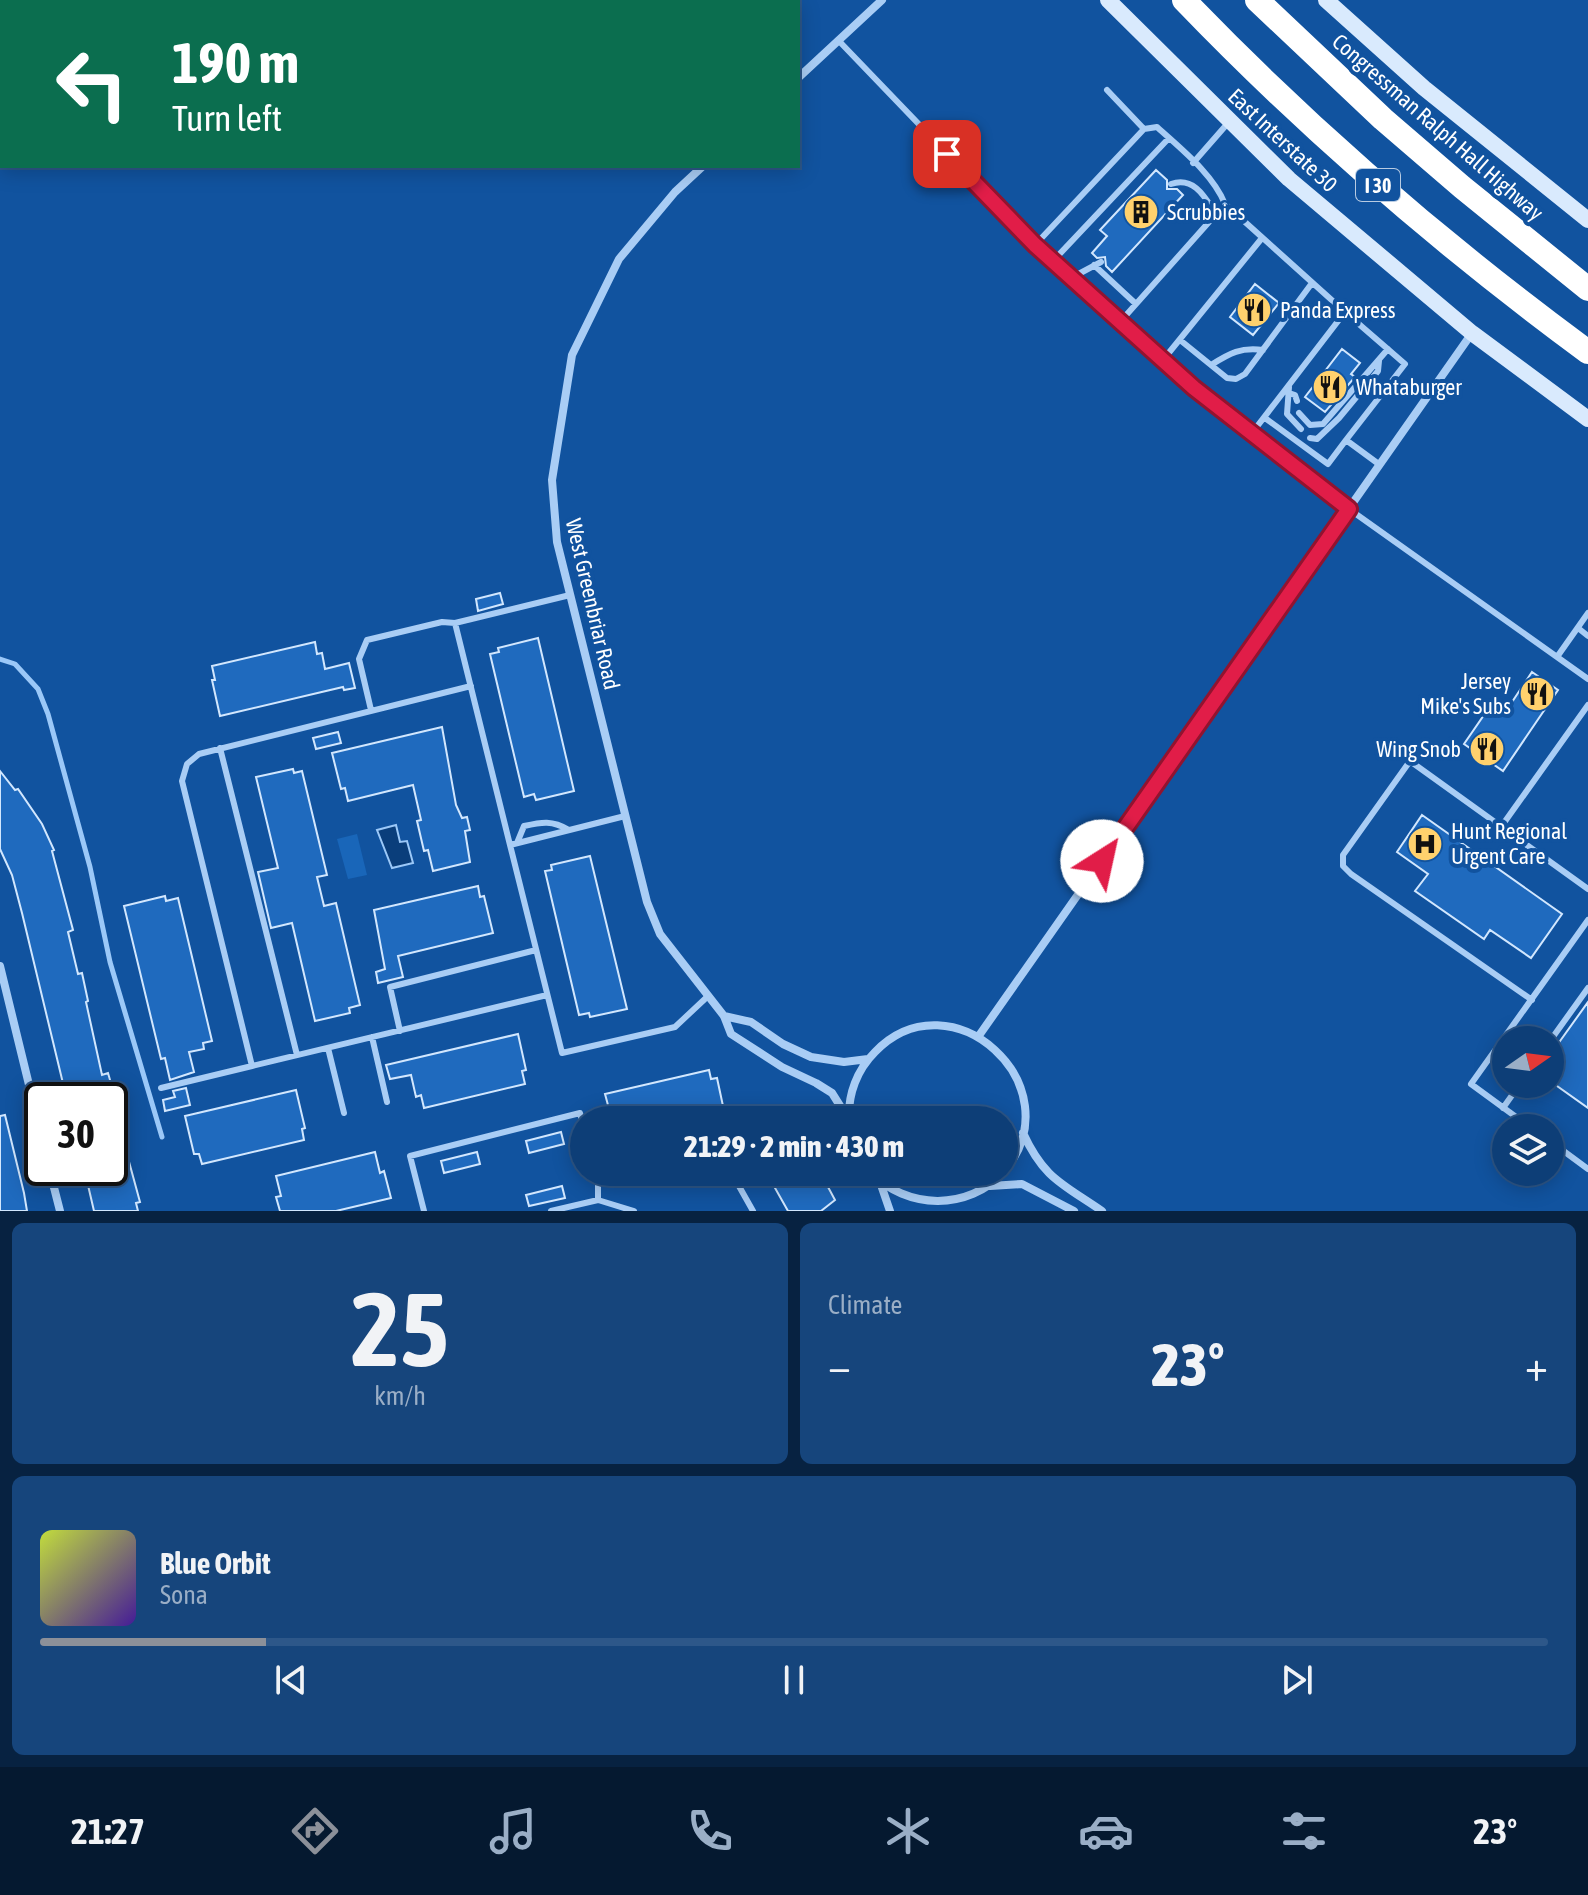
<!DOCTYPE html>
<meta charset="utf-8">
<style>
:root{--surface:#0d3e77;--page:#16457c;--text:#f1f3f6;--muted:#9aaec6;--line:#2d5789;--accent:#8c9099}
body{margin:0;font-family:"Asap Condensed",sans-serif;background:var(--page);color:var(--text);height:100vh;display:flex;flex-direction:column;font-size:30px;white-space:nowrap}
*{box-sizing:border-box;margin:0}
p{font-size:26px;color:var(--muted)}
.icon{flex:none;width:44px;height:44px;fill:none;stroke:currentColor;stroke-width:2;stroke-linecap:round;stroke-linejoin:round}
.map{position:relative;height:1211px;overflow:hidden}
.details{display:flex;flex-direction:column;gap:12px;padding:12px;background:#072241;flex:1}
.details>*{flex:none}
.banner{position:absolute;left:0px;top:0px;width:800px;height:168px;box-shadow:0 4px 20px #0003,0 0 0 2px var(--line);background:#0b6e4f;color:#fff;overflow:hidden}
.needle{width:52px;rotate:76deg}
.controls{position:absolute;left:1492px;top:1026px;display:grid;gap:16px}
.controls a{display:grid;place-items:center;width:72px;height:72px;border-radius:50%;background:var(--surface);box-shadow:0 4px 20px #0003,0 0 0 2px var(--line);font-size:40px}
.speed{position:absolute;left:24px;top:1082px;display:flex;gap:16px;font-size:40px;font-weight:700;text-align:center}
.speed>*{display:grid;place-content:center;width:104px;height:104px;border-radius:50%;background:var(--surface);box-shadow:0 4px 20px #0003,0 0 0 2px var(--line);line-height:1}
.speed .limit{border:4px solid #111;border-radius:12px;background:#fff;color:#111}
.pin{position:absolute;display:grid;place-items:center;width:68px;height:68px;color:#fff;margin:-34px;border-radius:16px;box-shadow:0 4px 12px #0006}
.me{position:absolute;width:88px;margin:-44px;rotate:35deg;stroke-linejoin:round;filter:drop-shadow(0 0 6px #0008)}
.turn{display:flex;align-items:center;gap:28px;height:168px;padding:0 40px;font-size:36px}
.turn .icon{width:104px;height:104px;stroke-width:2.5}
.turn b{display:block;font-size:56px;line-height:68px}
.big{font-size:60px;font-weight:800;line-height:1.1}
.details .widget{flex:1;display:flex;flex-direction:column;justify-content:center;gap:12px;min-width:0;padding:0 28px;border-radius:12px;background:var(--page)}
.details .dial{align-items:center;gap:0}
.dial b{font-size:104px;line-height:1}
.song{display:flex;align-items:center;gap:24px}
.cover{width:96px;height:96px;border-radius:12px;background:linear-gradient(135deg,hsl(70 70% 55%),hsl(260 70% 35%))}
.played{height:8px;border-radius:4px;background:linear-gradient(90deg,var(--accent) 15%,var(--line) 15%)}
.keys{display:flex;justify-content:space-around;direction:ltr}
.heat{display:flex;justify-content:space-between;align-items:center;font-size:44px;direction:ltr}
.details .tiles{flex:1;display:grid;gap:12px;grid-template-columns:1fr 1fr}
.widget:last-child{grid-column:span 2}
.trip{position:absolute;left:570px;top:1106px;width:448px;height:80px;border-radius:40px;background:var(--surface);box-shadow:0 4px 20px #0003,0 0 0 2px var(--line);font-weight:800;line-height:80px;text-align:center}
.tabs{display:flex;height:128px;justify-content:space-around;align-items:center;background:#051930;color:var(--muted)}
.tabs .icon{width:56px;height:56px}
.tabs .selected{color:var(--accent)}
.tabs b{font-size:36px;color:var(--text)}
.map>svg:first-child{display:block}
</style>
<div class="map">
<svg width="1588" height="1211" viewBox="0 0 1588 1211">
<rect width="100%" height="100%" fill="#11539f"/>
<path fill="#1966b9" d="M357,834L367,875L348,879L337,839Z"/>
<path fill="#0a3e7b" stroke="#9bc8f8" stroke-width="2" d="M396,825L400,842L407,841L413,863L392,868L377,830Z"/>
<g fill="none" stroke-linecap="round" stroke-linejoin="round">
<path stroke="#9bc8f8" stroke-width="5" d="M0,659L15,664L38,689L48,714L90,867L110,962L162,1137"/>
</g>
<path fill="#1f6abe" stroke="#d2e7fe" stroke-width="2" d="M1156,170L1167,180V189H1177L1183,195L1112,272L1106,266L1105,257L1097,258L1092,253L1107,236L1100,230Z
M1255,284L1279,303L1253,335L1230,317Z
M1342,349L1360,363L1351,374L1355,377L1325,412L1305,397Z
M500,593L503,604L478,611L476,599Z
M538,638L574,791L536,800L534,794L524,797L490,654L499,652L498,648Z
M315,642L317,654L322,653L325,669L349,663L355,688L344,690L343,687L220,716L212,680H215L212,666Z
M1532,672L1558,690L1503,771L1464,744L1493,702L1506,711Z
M442,727L456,805L462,818L467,817L470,830L465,831L470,862L433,871L428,850L424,851L417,821L421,820L413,785L348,801L345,788L341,789L332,753Z
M338,732L341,743L316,749L313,738Z
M293,769L294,773L302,771L327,875L317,877L324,906L336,903L360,1005L349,1008L350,1013L315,1021L292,923L271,928L258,872L278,868L256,777Z
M0,771L15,790L18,789L42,824L54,850L52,851L73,930L68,932L78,974L82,973L88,1001L86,1002L102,1075L108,1073L126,1135L122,1136L140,1202L136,1203L138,1211H94L84,1168H110V1100H67L22,913L12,875L0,849Z
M1422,815L1562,914L1531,958L1490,930L1484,939L1415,891L1428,874L1397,852Z
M590,856L627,1009L590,1017L589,1013L579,1015L545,871L552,870L551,865Z
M478,886L480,897L484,896L493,933L398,956L403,977L378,983L376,972L385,969L374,910Z
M165,896L166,901L178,898L212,1041L203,1043L204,1049L189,1052L194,1072L170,1080L165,1058L161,1059L124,906Z
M1588,1002V1108L1550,1081V1055Z
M518,1034L526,1070L522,1071L525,1084L424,1108L421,1095L416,1097L411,1075L390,1079L386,1065Z
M709,1070L711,1079L717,1078L726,1120H612L605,1094Z
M186,1088L190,1105L165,1111L163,1100L175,1097L173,1091Z
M296,1090L305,1128L302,1129L304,1140L202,1164L199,1154H194L185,1116Z
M5,1115L24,1193L27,1211H0V1116Z
M561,1132L564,1144L529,1153L526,1141Z
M375,1152L380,1173L384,1171L391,1198L336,1211H280L276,1197L281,1196L276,1176Z
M477,1152L480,1164L444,1173L441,1161Z
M766,1172H820L835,1200L821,1211H788Z
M562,1186L565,1198L529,1206L526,1195Z"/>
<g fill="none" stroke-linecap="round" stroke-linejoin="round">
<path stroke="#a9cdf5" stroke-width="6" d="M838,40L1035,245L1194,388L1252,433
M1107,90L1144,129L1157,127C1181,149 1213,174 1225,204L1345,312
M1193,163L1228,123
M1171,184C1194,176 1205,197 1216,214
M1035,245L1144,129
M1053,261L1169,138
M1094,265L1136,304
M1071,278L1101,262
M1120,322L1225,204
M1180,340L1227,378L1236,379L1245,374L1312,283
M1163,360L1262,238
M1211,365C1230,353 1241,347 1263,350
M1289,387L1287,414L1301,429
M1289,393L1295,395L1297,401
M1299,413L1310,425L1323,424L1388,349
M1265,418L1328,464L1346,440
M1310,438L1317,439L1339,418L1378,371L1379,361
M1380,465L1346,440L1405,364L1345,312L1252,433L1349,509L1588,679
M1578,628L1588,636
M1557,657L1588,613
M471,686L199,754L187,764L182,781L252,1066L547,995
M371,710L359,659L367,640L442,622L455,623
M220,748L297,1055
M625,816L510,845L562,1053L675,1027L707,997
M1501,827L1588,705
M517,843L524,826C542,822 552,820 569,830
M510,845L455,623L570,595
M1532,1000L1351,874L1343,866V855L1410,761L1588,889
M400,1031L390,987L536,950
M372,1037L387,1102
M1550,1041L1588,988
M328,1048L344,1113
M161,1088L252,1066
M1503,1108L1520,1084
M1531,1128L1471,1084L1588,920
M1550,1141L1588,1169
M596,1172L598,1183L639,1172
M731,1172L753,1211
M598,1183V1200L634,1211
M424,1211L410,1156L580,1113L584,1128
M551,1211L598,1200"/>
<path stroke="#a9cdf5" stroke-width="8" d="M798,78L882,0
M703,166L675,192L619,259L572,355L552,480L557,542L647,902L660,934L724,1016L731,1034L782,1067L816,1083L832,1093L849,1120
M0,966L42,1138
M724,1016L751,1022L783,1044L811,1057L844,1062L868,1059
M978,1037L1472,333
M849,1119C848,1094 857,1070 875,1052C951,973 1076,1086 1004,1172
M1023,1133C1044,1179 1063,1184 1102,1211
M49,1168L60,1211
M870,1172C907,1210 968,1211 1004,1172
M880,1182L890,1211
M990,1186L1022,1184L1074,1211"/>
<path stroke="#d9eafd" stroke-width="16" d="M1108,0L1289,179L1472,333L1588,419
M1326,0L1424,88L1588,220"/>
<path stroke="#fff" stroke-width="24" d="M1184,0C1308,129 1444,246 1588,352
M1257,0L1383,119L1462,187L1588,289"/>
</g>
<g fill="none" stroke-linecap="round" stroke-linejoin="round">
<defs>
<path id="route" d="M947,154L1035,245L1194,388L1349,509L1102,861"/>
</defs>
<use href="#route" stroke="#92132f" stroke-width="20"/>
<use href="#route" stroke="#e11d48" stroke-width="14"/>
</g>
<defs>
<symbol id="building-disc" viewBox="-11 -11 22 22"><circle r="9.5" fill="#ffd16d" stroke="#11539f"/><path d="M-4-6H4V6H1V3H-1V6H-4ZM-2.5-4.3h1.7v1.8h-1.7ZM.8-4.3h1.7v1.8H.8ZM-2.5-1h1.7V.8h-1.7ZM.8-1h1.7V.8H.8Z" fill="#111"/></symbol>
<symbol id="restaurant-disc" viewBox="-11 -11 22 22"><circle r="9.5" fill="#ffd16d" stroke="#11539f"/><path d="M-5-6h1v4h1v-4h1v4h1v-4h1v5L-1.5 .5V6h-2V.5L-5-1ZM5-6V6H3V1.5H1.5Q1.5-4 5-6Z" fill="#111"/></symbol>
<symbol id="hospital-disc" viewBox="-11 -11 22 22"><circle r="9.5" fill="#ffd16d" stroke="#11539f"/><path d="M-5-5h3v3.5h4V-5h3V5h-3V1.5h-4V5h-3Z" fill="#111"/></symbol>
</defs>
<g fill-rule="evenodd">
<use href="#building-disc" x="1121" y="192" width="40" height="40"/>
<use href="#restaurant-disc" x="1234" y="290" width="40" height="40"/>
<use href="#restaurant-disc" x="1310" y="367" width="40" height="40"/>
<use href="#restaurant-disc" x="1517" y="674" width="40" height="40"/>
<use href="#restaurant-disc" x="1467" y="729" width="40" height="40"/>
<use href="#hospital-disc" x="1405" y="824" width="40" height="40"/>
</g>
<g text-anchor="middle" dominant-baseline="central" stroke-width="8" stroke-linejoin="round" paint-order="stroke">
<rect fill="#11539f" stroke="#b8cbe2" stroke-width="2" x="1356" y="169" width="44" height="32" rx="6"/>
<g font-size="20" font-weight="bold" fill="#fff">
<text x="1378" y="185">I 30</text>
</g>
<g font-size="22" fill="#fff" stroke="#11539f">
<text transform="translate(1438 127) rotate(41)">Congressman Ralph Hall Highway</text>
<text transform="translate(1283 140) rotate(43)">East Interstate 30</text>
<text transform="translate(593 604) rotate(77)">West Greenbriar Road</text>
</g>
<g font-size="22" fill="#fff" stroke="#11539f" text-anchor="start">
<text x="1167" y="212">Scrubbies</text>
<text x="1280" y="310">Panda Express</text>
<text x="1356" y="387">Whataburger</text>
<text x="1511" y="681" text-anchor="end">Jersey<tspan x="1511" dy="25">Mike's Subs</tspan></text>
<text x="1461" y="749" text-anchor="end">Wing Snob</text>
<text x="1451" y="831">Hunt Regional<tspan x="1451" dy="25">Urgent Care</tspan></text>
</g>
</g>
</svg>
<div class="controls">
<a><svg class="needle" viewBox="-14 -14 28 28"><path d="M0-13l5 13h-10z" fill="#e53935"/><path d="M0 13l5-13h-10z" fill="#9aaec6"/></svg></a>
<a><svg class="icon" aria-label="layers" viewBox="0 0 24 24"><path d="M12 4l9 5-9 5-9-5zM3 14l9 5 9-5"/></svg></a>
</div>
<div class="speed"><div class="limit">30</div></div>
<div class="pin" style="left:947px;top:154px;background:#d93025"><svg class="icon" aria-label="arrive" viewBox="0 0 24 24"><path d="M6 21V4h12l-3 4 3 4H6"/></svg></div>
<svg class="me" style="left:1102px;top:861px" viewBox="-20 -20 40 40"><circle r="19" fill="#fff"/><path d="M0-13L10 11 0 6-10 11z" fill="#e11d48"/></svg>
<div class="trip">21:29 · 2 min · 430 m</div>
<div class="banner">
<div class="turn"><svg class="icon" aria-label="left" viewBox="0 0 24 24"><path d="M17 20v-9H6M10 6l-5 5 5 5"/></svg><div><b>190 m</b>Turn left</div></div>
</div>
</div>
<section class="details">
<div class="tiles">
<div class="widget dial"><b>25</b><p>km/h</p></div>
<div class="widget"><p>Climate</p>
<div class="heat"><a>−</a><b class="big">23°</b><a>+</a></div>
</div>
<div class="widget">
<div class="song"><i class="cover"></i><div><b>Blue Orbit</b><p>Sona</p></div></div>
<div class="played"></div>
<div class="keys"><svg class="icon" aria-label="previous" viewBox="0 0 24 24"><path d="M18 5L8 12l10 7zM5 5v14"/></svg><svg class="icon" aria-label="pause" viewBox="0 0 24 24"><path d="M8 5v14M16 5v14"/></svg><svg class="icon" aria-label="next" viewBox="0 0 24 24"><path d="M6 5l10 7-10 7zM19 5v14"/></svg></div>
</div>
</div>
</section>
<nav class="tabs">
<b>21:27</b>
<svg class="icon selected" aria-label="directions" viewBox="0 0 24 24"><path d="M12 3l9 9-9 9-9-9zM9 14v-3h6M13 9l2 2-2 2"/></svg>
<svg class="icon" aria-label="music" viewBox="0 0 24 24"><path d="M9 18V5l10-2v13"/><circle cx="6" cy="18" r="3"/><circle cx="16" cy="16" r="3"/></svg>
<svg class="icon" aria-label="phone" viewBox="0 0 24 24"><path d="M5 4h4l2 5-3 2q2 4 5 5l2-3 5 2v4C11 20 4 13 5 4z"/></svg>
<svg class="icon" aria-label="climate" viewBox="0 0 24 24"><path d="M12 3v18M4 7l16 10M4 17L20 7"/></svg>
<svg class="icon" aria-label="car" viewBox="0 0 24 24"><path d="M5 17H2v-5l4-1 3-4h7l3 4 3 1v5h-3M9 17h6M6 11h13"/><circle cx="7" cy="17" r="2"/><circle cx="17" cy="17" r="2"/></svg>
<svg class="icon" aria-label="filters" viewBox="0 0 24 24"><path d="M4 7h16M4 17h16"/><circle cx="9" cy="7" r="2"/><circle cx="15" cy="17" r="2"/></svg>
<b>23°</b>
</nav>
